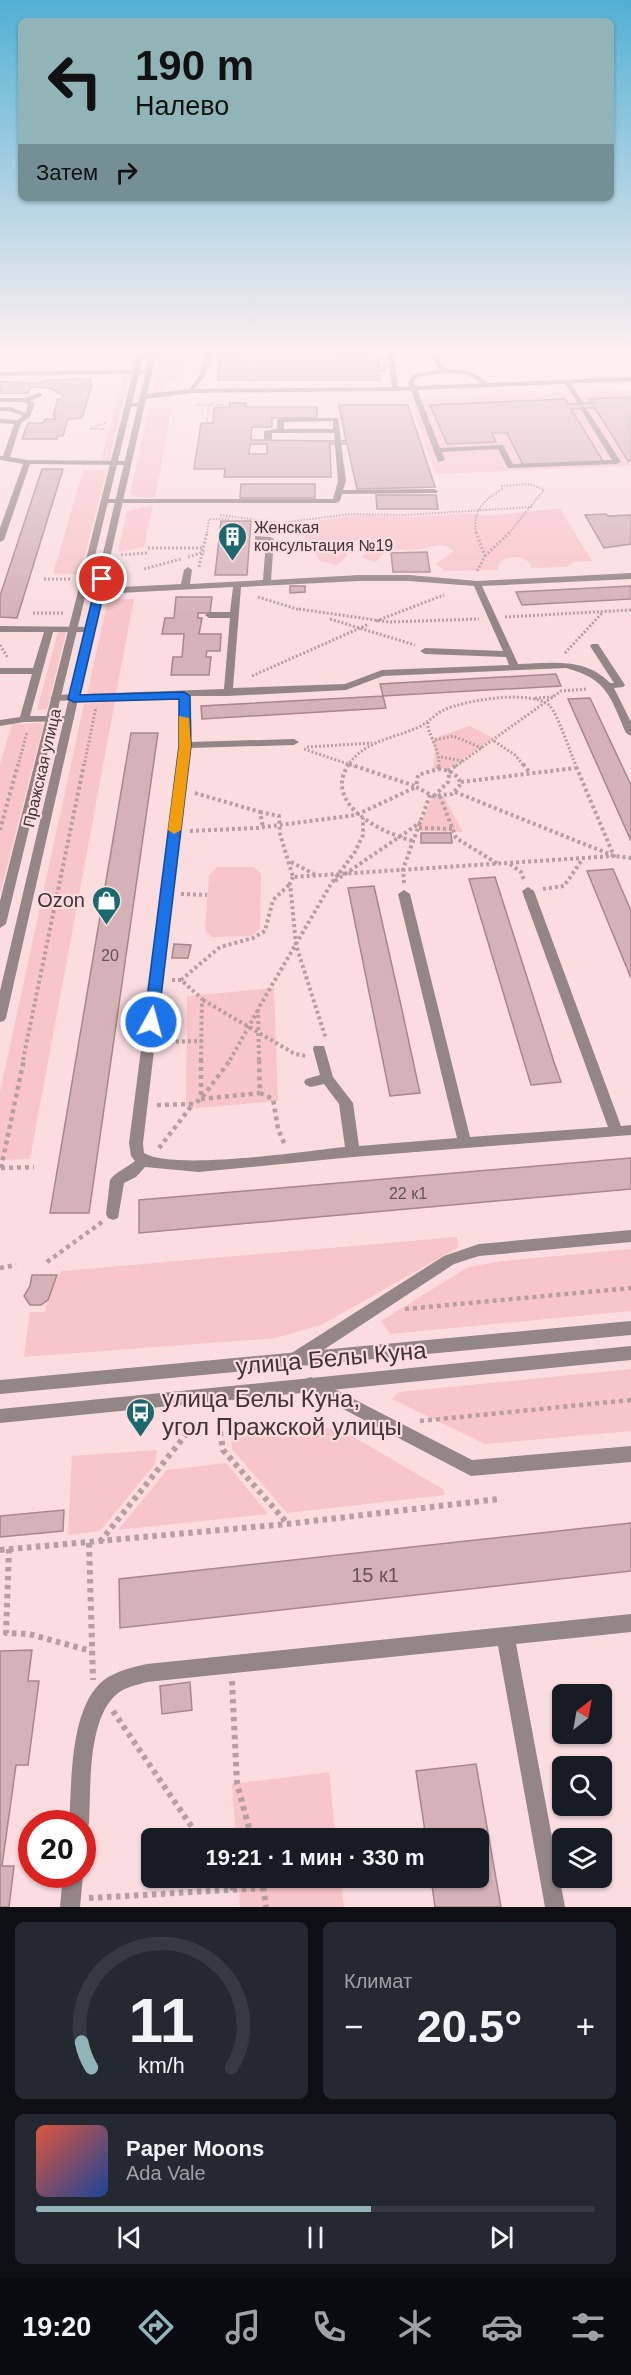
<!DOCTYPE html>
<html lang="ru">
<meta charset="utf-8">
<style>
:root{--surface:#171b24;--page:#242831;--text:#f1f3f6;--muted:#9ea1a6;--line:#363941;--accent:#91b4b9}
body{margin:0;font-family:Arial,sans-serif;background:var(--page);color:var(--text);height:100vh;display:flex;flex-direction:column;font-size:22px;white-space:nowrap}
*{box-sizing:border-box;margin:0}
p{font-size:20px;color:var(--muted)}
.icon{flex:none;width:33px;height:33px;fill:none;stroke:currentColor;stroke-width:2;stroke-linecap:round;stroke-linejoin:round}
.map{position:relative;height:1907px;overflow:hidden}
.details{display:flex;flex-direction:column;gap:15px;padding:15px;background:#0d0f14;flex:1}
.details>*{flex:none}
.top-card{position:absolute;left:18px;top:18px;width:596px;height:183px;border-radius:9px;box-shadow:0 2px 4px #0004;background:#91b4b9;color:#111;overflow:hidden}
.needle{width:39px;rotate:31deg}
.tools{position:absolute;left:552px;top:1684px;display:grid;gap:12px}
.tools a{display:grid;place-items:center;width:60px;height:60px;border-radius:9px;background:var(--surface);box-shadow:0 2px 4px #0004;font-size:30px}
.speed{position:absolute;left:18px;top:1810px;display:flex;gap:12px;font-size:30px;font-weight:700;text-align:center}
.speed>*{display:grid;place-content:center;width:78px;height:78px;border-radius:50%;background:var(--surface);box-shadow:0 2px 4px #0004;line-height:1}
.speed .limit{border:9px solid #d22;background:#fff;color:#111}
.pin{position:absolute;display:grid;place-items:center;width:51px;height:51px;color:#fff;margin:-26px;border:3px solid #fff;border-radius:50%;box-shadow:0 2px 6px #0007}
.me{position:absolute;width:66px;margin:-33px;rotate:7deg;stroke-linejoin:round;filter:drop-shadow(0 0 4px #0008)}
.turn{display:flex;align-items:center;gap:21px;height:126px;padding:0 18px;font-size:27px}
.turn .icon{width:78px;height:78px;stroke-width:2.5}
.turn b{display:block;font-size:42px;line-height:51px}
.then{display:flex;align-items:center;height:57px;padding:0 18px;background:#0003;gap:12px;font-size:22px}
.big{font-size:45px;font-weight:800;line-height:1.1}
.details .tile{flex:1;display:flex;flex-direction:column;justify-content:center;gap:9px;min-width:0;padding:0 21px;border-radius:9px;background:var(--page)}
.details .dial{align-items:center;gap:0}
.dial svg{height:156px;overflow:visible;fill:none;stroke:var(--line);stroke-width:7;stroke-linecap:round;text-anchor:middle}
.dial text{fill:var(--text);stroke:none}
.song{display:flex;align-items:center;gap:18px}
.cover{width:72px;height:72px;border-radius:9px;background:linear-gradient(135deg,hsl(10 70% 55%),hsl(220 70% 35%))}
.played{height:6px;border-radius:3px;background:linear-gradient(90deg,var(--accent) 60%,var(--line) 60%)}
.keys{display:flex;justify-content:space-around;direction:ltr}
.heat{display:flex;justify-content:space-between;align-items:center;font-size:33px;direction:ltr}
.details .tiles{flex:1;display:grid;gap:15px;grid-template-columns:1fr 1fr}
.tile:last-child{grid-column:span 2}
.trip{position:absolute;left:141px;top:1828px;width:348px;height:60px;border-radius:9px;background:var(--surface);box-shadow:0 2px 4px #0004;font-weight:800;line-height:60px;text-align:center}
.dock{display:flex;height:96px;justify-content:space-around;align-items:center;background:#090b0e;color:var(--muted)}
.dock .icon{width:42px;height:42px}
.dock .current{color:var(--accent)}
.dock b{font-size:27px;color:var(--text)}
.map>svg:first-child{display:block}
</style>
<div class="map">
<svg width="631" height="1907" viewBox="0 0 631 1907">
<rect width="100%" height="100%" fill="#fbdde0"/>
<path fill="#f8c5ca" d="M0,349H122L120,358L100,363L0,362Z
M181,355L176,381H167L165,394L152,395L160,356Z
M124,373H130L109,461L101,460Z
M631,390V466L436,474L409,398Z
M149,408H172L155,498L137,497L130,494Z
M83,470H107L80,574H53Z
M153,505L144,547L118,552L127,511Z
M560,508L592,561L574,562L566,567L531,568L530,563C521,556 511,555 501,561L497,570L445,571L436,564L454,551C442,541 436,546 422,549C411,552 399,548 387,550L376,562L362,558L366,552L362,541H352L348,544L347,556L337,565L320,561C315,552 299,531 298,524L355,515L410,517L469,513L488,516Z
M108,599H134L116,694L87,695Z
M58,632H66L47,709L37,710Z
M115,701L30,1159L0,1160V1092L84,704Z
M44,723L0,894V764L12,724Z
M470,726L493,738L448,769L433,768L435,752L432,739Z
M432,797H444L463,832L419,831Z
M217,867H254L261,874L260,929L251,936L212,937L205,930L209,875Z
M274,988L278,1101L186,1109L187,996Z
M457,1237L459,1247L321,1325L276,1338L24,1357L30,1312H45L49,1292L62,1271Z
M631,1249V1311L390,1334L381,1321L468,1267L503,1261Z
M631,1369V1431L485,1444L392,1399L399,1392Z
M273,1425H318L350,1435L443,1489L445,1495L287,1513L232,1449L231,1432Z
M157,1450L155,1464L100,1531L68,1535L72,1456Z
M226,1463L268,1514L118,1530L167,1470Z
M329,1772L336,1839H236L232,1784Z
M238,1878H341L344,1907H240Z"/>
<path fill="#d5b2b6" stroke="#a8878a" stroke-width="1.5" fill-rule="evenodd" d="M220,349H235V354L378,355L379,367H385V371H379L380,380H218L219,354H230L231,349Z
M79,379L91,380L90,384H92L82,418L68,419L63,436H58L57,439H22L28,423H43L45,419H55L56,416H53L58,399H62L63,395L49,388L36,387H31L28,393H0V382L38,383L46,380Z
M631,397V460L628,461L595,408L571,409L603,461L523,465L507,433H492L496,442L447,444L430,405L565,399L568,404L592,403L589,399Z
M230,403H246V407H317V418H272V427H252L251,440L330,441H346L339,405H408L435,487L357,489L347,444H330L331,477H224L225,469H194L201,423H213L214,408L230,407ZM250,444H267V454H249Z
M42,469H63L17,618L0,617V596Z
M241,484H315V498H240Z
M376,495H436L438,509H377Z
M606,514L608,516L631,515V544L604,548L585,515Z
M221,521H251L247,575H215Z
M427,552L430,572H393L391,553Z
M290,586H305V592L290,593Z
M631,586V599L522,605L516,592Z
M176,597H212L210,613H198V618H202L199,634H221L220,651H207L206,657H211L209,675H171L173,657H182L184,634H162L165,618H174Z
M556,674L561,686L383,696L380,684Z
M383,696L386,708L202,719L201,706Z
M590,698L631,785V841L568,699Z
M131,733H158L89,1213H50Z
M421,833H451L452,843H421Z
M613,869L631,911V978L587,871Z
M495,877L554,1062L561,1082L531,1085L469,879Z
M374,886L402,1010L420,1093L390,1096L348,888Z
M174,944L191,945L188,958H172Z
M631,1158V1189L139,1233V1200Z
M32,1275H57L48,1300L41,1305H30L24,1296L30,1286Z
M64,1510L63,1531L0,1537V1516Z
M631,1523V1571L120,1628L119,1579Z
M32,1650L28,1681H39L28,1765H16L2,1866H14L9,1907H0V1651Z
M190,1682L192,1710L162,1714L160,1686Z
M476,1764L501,1907H435L431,1878H478V1839H426L416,1771Z"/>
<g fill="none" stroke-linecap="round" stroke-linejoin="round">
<path stroke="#b79fa1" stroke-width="2" stroke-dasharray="1.5 1.5" stroke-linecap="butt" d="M195,405H230
M207,422L209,405L213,403
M90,429L107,422
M91,429H105
M220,515L280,523L351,514L406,515L532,507
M207,533L209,519H229
M476,533C472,511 484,500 502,489V486L530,484L544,490L509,533"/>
<path stroke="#b79fa1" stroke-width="3" stroke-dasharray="2 2" stroke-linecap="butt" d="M476,532L485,556
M148,548H204
M121,555L147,553
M485,556L510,532
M188,557L204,552
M199,567L207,532
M144,569L181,559
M477,571L485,556
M44,579H71
M258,597L300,610
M299,609L389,622L479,619
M33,613H64
M505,617L631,610
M330,619L415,645
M376,621L444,595
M0,645L8,658
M565,653L603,612
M252,676L369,624
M535,698L554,697
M428,722C426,732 440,748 439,766
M435,740L453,736L482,748
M494,741L515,755L524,766
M307,747L372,743
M304,749L354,766
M441,757L463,761
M18,766L27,732
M84,766L96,707
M347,766C366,740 392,739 419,727C429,722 436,713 446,709C468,700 531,689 550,706C557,713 571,754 576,766
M456,766L561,691L587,689"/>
<path stroke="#b79fa1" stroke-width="4" stroke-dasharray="3 3" stroke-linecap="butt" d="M349,764L415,786
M349,764C321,804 383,834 414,841
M523,764L530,773
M438,769L439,764
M438,769C449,770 457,773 461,784L452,794L433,796L416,787L418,775Z
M448,771L458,764
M461,782L575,768
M455,792L614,856L631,858
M195,793L260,812L263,827
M434,796L448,782L450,770
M440,796L456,838L498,864
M260,812L279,816L280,834L293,877L614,856L575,764
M419,828L455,829
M0,830L18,764
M190,831L257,828L356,815L416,787
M291,862L316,875
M510,864L521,872L524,880
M293,877L290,883L296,945L326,1039
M335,881L421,822
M404,883L403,869L430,795
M543,889L564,886L582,860
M181,894L207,895
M172,980H181L202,999L201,1060
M181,980L220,947L253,938L265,931L273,900L290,884
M203,1000L295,1054L306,1056
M164,1042L202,1041
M23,1060L84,764
M230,1060L258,1010
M259,1060L258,1009L331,884L355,852L363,835V818"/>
<path stroke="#b79fa1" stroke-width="4.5" stroke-dasharray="4 4" stroke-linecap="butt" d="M201,1059V1099L260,1093L259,1059
M260,1093L273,1099L278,1129L285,1145
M157,1105L194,1104L201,1099L231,1059
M159,1148L193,1104
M1,1168L24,1059
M1,1168L34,1167
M47,1262L102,1222
M0,1268L16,1265
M405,1309L631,1288
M420,1421L631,1400
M219,1423L221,1434
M187,1434L194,1425"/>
<path stroke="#b79fa1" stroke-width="6" stroke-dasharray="4.5 4.5" stroke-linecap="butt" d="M220,1432L223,1450L287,1523
M100,1542L188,1432
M89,1543L93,1680
M9,1549L6,1633L29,1634L91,1651
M0,1550L287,1524L499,1499
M232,1681L237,1783L252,1839
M113,1711L200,1839
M226,1878L234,1890
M262,1878L266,1907
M89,1898L264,1888"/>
<path fill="#948587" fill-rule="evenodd" d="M391,349L394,351L398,389L395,391L392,389L388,353L213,354L205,376L191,393L188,391L199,376L206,354L142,355L139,353L142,351Z
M428,349H434L445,369C462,369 477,371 488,385L483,386C467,367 439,373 417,377L414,382L440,448L500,445H503L513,464L612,460L580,408L583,406L586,408L621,462L617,464L511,468H508L498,449L442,452L445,460L438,462L408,382L413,375L439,370Z
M151,370L152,371L149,373L0,376V372Z
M565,381H569L584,404L583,405H579L564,382Z
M40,393L42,394V396L31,400L35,403L30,417L21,423L10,457L27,460L128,461L132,463L128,465L30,464L4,540L0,542V528L23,464L0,460V456H3L14,424L0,423V419L17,420L23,416L9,411H0V407H10L26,413L28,404L23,402H0V398H24Z
M128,403H141L144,405L141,407L126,406V404Z
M338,418L346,481L343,490L434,489L438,491L437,493L342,494L340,501L336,503H105L101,501L105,499H333L338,481L334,433H272V439L268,441L264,439V431L277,429V420L281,418ZM333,421V429H284V422Z
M255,536L270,537L274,539L271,580L359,575H409L477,581L631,573V579L482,586L518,664C550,663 586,657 610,683H614L590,646L592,644H598L625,685L623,687L614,688L631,722V736L626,733C610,697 608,679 566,668L383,676L346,690L228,696H189L190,742L294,739L299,742L294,745L190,748L143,1143L144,1153C173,1171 306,1151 345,1147L339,1104L324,1084L311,1087L306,1085L304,1082L306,1079L320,1075L313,1049L314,1046H324L325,1049L333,1077L353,1103L359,1146L457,1138L398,894L404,890L410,894L470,1137L608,1127L522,891L528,887L534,891L621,1126L631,1125V1135L353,1157L199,1172L145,1167L136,1177L124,1183L118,1218L113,1220L108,1218L106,1214L110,1180C114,1173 128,1167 135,1161L131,1156L129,1143L180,745L179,696L55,701L50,698L55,695L224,689L230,618H209L205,615L209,612H230L233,587L82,595L78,592L82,589L181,584L184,570L188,567L192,570L190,584L263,580L266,541L255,540ZM359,581H409L474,586L503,651L425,648L420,651L425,654L506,657L509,665L382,670L345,684L233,688L241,587Z
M0,626L92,627L93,629L89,632H53L30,716H69L74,719L72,721L24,722L0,726V720L20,717L32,674H0V668H33L44,632H0Z
M631,1614V1632L516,1644L565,1907H545L498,1646L147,1682C137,1685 125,1687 117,1694C87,1719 91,1788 89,1824L86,1831L82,1833V1824H69C72,1783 69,1707 104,1680C116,1671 133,1667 147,1664Z
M82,1873L83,1875L80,1907H60L63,1875H82Z"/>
<path fill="#948587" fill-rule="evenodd" d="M139,349H145L6,924L0,928V901Z
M151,349H157L147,394L191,389L395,387L630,377L631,381L395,391L191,393L146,399L6,1018L4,1021L0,1022V991Z
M631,1230V1242L479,1256L454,1264L302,1364L296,1366L290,1364L288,1359L290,1354L444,1256L479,1244Z
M311,1377L472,1460L631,1446V1462L471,1476L305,1389L303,1384L305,1379Z"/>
<path fill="#948587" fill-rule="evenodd" d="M631,1321V1335L0,1394V1380Z
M631,1346V1360L0,1423V1409Z"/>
</g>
<linearGradient id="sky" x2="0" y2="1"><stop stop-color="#52b0d4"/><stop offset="0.57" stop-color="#fdf0f1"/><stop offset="1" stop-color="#fdf0f1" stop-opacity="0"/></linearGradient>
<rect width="631" height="616" fill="url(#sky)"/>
<path fill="#1a73e8" stroke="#114b97" stroke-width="1.5" d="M102,576L107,579L80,695L184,692L190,696L191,746L158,1022L151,1027L144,1022L179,746V699L74,702L68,699L97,579Z"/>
<path fill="#f59e0b" d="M179,716L189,718L191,746L181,830L174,834L168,830L179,746Z"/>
<defs>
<symbol id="building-pin" viewBox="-11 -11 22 30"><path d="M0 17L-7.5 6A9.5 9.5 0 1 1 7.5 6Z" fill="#1b686e" stroke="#fbdde0"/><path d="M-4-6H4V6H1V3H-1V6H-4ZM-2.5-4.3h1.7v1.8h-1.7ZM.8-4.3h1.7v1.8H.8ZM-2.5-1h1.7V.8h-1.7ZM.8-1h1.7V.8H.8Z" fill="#fff"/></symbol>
<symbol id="shop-pin" viewBox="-11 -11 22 30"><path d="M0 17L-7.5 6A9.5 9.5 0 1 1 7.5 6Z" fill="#1b686e" stroke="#fbdde0"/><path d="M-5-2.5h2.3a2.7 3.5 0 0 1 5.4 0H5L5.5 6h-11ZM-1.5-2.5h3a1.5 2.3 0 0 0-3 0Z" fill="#fff"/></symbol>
<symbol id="bus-pin" viewBox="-11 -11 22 30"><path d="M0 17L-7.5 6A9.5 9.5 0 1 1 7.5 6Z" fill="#1b686e" stroke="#fbdde0"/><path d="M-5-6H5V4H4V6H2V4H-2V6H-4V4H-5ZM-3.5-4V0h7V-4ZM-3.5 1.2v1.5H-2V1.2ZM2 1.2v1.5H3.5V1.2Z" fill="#fff"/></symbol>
</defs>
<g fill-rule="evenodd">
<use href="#building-pin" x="216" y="520" width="33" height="45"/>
<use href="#shop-pin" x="90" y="884" width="33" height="45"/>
<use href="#bus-pin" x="124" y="1396" width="33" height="45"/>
</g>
<g text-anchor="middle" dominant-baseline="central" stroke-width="4.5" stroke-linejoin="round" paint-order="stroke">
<g font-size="16" fill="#413334" stroke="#fbdde0" text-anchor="start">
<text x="254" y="527">Женская<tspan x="254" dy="18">консультация №19</tspan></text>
</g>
<g font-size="16" fill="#413334" stroke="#fbdde0">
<text transform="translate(42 768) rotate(-77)">Пражская улица</text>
</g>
<g font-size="16" fill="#665354">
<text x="110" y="955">20</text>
<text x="408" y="1193">22 к1</text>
</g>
<g font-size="20" fill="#413334" stroke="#fbdde0" text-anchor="end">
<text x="85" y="900">Ozon</text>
</g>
<g font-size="20" fill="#665354">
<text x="375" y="1575">15 к1</text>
</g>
<g font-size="24" fill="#413334" stroke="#fbdde0">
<text transform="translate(331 1358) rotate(-5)">улица Белы Куна</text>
</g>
<g font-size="24" fill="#413334" stroke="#fbdde0" text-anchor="start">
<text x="162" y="1398">улица Белы Куна,<tspan x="162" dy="28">угол Пражской улицы</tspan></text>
</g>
</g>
</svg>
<div class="tools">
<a><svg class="needle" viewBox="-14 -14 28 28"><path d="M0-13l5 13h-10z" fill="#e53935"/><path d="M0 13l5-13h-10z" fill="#9ea1a6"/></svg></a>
<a><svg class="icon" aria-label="search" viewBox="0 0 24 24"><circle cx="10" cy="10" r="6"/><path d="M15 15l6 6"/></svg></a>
<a><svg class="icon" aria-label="layers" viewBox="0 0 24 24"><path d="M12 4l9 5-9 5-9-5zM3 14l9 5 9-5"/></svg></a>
</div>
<div class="speed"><div class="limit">20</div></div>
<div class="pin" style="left:102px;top:579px;background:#d93025"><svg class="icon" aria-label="arrive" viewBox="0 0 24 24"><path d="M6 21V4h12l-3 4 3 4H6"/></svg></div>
<svg class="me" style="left:151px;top:1022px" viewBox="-20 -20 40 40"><circle r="17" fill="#1a73e8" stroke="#fff" stroke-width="3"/><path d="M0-11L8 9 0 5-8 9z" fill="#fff"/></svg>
<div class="trip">19:21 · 1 мин · 330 m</div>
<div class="top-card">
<div class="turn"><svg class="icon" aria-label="left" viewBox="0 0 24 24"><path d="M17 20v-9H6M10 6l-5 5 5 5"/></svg><div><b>190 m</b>Налево</div></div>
<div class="then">Затем<svg class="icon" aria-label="right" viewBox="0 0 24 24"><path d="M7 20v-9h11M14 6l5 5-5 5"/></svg></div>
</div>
</div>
<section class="details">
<div class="tiles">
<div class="tile dial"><svg viewBox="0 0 100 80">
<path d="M14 69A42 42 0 1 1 86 69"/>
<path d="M14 69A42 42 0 0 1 9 56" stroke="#91b4b9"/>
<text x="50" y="56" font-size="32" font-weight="700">11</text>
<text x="50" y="72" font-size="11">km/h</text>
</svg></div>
<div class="tile"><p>Климат</p>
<div class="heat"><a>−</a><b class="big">20.5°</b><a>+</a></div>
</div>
<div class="tile">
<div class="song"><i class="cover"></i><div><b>Paper Moons</b><p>Ada Vale</p></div></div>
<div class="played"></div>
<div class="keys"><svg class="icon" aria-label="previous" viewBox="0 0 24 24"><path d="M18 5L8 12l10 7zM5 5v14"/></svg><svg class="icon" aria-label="pause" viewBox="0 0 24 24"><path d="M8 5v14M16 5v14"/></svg><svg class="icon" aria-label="next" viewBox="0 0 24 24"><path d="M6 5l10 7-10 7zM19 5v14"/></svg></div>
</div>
</div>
</section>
<nav class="dock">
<b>19:20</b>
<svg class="icon current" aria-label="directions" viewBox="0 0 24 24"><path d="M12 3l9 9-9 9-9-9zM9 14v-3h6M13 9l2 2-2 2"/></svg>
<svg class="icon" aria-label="music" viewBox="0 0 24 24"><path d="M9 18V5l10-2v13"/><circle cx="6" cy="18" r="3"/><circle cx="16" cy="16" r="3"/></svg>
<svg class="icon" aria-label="phone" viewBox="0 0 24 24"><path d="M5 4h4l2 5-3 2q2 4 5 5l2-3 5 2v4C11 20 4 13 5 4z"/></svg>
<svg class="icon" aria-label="climate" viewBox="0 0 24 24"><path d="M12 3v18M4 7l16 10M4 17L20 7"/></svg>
<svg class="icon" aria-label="car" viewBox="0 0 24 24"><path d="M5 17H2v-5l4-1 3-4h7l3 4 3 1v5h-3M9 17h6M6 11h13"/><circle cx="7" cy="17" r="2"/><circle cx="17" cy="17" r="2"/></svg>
<svg class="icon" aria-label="filters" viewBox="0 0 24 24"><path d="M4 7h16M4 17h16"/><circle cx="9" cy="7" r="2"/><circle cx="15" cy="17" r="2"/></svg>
</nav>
